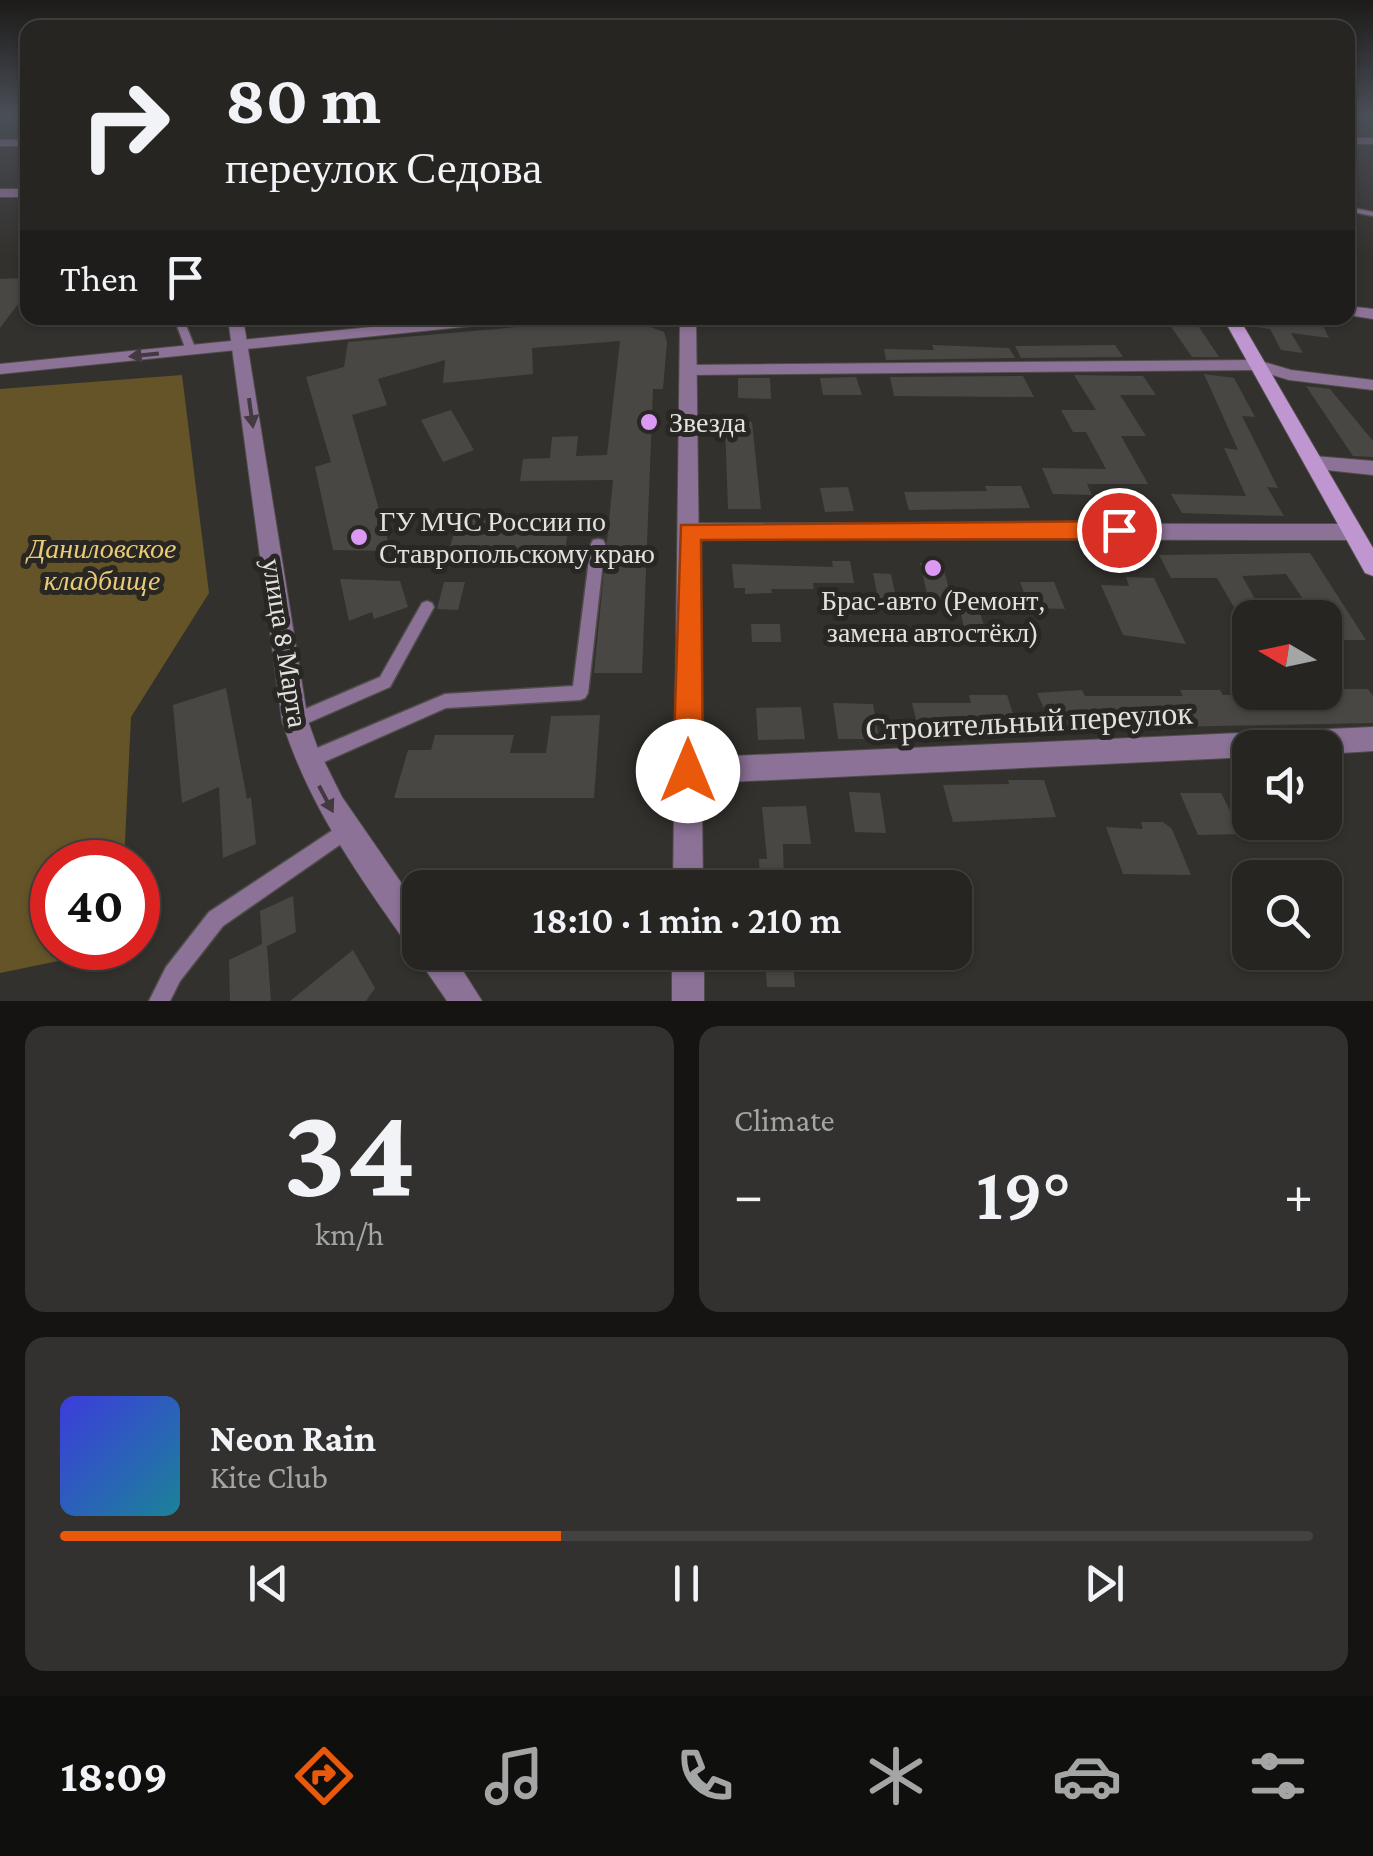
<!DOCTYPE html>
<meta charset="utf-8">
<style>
:root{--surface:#262522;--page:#32312f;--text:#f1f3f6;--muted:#a4a5a5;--line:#424240;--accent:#ea580c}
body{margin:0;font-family:"Crimson Pro",serif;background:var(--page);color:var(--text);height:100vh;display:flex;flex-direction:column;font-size:38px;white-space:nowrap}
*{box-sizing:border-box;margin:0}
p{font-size:32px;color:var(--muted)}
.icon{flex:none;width:55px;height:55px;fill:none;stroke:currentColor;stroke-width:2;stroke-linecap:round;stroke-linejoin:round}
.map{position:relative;height:1001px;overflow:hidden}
.details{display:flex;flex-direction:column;gap:25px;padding:25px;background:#151413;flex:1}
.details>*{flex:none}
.guide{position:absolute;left:20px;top:20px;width:1335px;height:305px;border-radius:20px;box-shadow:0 2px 8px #0004,0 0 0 2px var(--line);background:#262522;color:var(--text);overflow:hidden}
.needle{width:65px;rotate:279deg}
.tools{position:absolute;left:1232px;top:600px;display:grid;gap:20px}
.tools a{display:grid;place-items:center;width:110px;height:110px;border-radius:20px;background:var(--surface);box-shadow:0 2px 8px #0004,0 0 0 2px var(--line);font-size:50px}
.speed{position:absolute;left:30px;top:840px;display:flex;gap:20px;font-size:50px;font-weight:700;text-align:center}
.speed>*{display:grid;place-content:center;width:130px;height:130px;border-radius:50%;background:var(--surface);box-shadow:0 2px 8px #0004,0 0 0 2px var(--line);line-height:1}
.speed .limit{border:15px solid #d22;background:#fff;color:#111}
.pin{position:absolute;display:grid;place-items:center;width:85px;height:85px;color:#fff;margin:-42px;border:5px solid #fff;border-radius:50%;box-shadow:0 2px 10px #0007}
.me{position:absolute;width:110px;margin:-55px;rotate:0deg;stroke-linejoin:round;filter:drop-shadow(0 0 8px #0008)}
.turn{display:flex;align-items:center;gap:35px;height:210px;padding:0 40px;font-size:45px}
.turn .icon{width:130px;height:130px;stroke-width:2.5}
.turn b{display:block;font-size:70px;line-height:85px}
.then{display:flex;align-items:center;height:95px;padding:0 40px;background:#0003;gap:20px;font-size:38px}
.big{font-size:75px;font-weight:600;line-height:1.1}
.details .widget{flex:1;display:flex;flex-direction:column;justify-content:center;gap:15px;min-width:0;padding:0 35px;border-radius:20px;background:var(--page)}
.details .dial{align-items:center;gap:0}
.dial b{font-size:130px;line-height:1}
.song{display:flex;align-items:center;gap:30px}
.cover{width:120px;height:120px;border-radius:15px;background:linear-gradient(135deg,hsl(240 70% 55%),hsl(190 70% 35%))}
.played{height:10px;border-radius:5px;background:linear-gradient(90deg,var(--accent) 40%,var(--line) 40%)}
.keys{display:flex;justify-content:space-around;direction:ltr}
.heat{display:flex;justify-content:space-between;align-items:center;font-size:55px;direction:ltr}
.details .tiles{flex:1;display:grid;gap:25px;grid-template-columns:1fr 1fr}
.widget:last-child{grid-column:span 2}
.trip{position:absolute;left:402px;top:870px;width:570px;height:100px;border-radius:20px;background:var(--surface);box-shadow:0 2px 8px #0004,0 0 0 2px var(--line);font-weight:600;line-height:100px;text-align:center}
.dock{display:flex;height:160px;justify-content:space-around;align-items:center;background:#0f0f0e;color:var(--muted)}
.dock .icon{width:70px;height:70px}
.dock .current{color:var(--accent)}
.dock b{font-size:45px;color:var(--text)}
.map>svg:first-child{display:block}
</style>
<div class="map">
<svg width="1373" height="1001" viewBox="0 0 1373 1001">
<rect width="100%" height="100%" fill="#33312d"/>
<path fill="#655428" d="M182,375L209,593L131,717L124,862H52V948H121L0,973V389Z"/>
<path fill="#494743" d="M28,278V291L0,328V279Z
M619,318H640L642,324L664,332L667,342L663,389H653L642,673H594L613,480L520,481L523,459L550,458L552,437L578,436L576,456L607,455L620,341L532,348L533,374L443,383L445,360L378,379L387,405L352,415L391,551L333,550L315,467L331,462L306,377L344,367L348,342Z
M1165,318H1193L1219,357H1192Z
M1257,318H1319L1329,338L1291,333L1303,353L1281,350L1270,329L1256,327Z
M932,345L1009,348L1015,358L886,360L884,349L934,350Z
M1115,345L1123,357L1021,358L1015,346Z
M1204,374L1234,378L1255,417L1242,416L1278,488L1267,487L1284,516L1182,513L1171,494L1246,496L1224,448L1238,450Z
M1074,375L1143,376L1156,395H1120L1146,436H1121L1148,484H1087L1092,495L1053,494L1042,468L1106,469L1086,432H1073L1061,410H1096Z
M1023,376L1034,397L894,396L890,377Z
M856,377L862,395H823L820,378Z
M738,378H770L771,399L738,398Z
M1306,386L1330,389L1373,441V457L1353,456Z
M451,410L474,450L443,462L421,420Z
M725,422H752L761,509H728Z
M985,486H1021L1030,508L909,510L904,492L987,491Z
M848,487L854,511L825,512L820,488Z
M458,518H570L565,551H449Z
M1310,553L1366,640H1331L1325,618H1316L1286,574L1242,576L1263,613L1250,612V635L1217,578H1171L1159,555Z
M832,561H850L854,583H813L814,589H771L772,593L745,594V588H734L732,564L833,567Z
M920,563H942L954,608L930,607Z
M873,573L891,574L897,603H879Z
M1126,577L1154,578L1186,644L1123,635L1101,585L1129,586Z
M340,579L400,581L408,607L374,619L372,612L349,621Z
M444,582H465L458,610L437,609Z
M1020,582H1054L1065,609L1030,608Z
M957,598L1011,600L980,612L986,632L965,631Z
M751,624H780L781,642H752Z
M226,688L247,799L251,797L256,844L223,858L219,787L182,803L173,705Z
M1326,689H1368L1373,696V723L1053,729L1037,693L1082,690L1085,696H1183L1180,690H1220L1223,695L1330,694Z
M969,695H1007L1018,730L919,732L912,703H971Z
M833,703L873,704L879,739H838Z
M801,707L805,739L758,740L756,708Z
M600,715L594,798H394L408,750H431L435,735H514L510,753H546L551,716Z
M1008,780H1044L1056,817L953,822L943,785L1009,784Z
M849,792L880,793L886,833L855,832Z
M1180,793H1221L1242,834L1198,835Z
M806,806L811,844H783L784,888H760L759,859H767L762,807Z
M1141,822H1163L1172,829L1191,875L1123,874L1106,827L1143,829Z
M293,896L296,932L267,946L271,1001H230L229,960L262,944L260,911Z
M353,950L375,988L366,1001H290Z
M764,952H792L795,987H767Z"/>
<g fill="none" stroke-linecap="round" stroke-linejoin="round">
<defs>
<path id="service" d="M1348,207L1373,212V216L1348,211Z
M174,318H183L196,350L195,352H187L186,350Z
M598,539L603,540L605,544L588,693L585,698L580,700L446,708L315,766L309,768L303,766L301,760L303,754L445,694L573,686L591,544L593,540Z
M427,601L432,603L434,607L390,687L301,726L295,728L289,726L287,721L289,716L380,677L422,603Z
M345,822L351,825L354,831L351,837L223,926L180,981L170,1001H149L166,967L209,912Z"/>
<path id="minor" d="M1348,138H1373V144H1348Z
M0,140H28V146H0Z
M0,189H28V197H0Z
M1348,306L1373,309V319L1348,315Z
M461,318H510L502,323L0,374V364Z
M1257,360L1291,370L1373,380V390L1289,380L1256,370L688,375L680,370L688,365Z
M1314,456L1373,461V475L1307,468L1304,463L1307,458Z
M689,523L1352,524L1359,526L1362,532L1359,538L1352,540L689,539L682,537L679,531L682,525Z
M1373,727V751L1325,754V748H1250V757L688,784L679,780L675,771L679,762L688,758Z"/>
<path id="tertiary" d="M228,318H243L308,721L318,749L342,797L420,910V952H451L482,1001H447L421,963L417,950L409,947C358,875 309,806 282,721Z
M680,318H696L703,888H673Z
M672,952H704V1001H672Z"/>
<path id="secondary" d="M1223,318H1239L1373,548V576L1365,573Z"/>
</defs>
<use href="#service" stroke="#4f4d49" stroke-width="3"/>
<use href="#minor" stroke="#4f4d49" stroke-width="2"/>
<use href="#tertiary" stroke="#4f4d49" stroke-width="2"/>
<use href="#secondary" stroke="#4f4d49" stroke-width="2"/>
<use href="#service" fill="#8d7297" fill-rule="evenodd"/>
<use href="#minor" fill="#8d7297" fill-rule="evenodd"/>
<use href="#tertiary" fill="#8d7297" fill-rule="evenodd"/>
<use href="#secondary" fill="#c096d0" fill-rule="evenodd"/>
</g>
<defs><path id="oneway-solid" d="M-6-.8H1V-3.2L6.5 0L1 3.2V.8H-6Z" transform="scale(2.5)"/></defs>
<g fill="#423a40">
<use href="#oneway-solid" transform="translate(144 355) rotate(174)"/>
<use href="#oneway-solid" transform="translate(251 413) rotate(82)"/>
<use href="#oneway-solid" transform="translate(326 799) rotate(62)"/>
</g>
<linearGradient id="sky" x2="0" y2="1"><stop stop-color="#1c1b19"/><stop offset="0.45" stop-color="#4a4e57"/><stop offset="1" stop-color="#4a4e57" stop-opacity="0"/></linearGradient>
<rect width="1373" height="255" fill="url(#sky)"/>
<path fill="#ea580c" stroke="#983908" stroke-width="2.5" d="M1119,521L1131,530L1119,539L701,540L703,771L698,782L688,786L677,782L673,771L681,525Z"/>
<g fill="#dc99f4" stroke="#292723" stroke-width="4">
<circle cx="649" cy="422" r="10"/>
<circle cx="359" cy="537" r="10"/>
<circle cx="933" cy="568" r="10"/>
</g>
<g text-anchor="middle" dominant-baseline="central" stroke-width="10" stroke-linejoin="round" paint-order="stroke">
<g font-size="28" fill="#e2e1de" stroke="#292723" text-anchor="start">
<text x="669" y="422">Звезда</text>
<text x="379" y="521">ГУ МЧС России по<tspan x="379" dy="32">Ставропольскому краю</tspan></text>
<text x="933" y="600" text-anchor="middle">Брас-авто (Ремонт,<tspan x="933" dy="32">замена автостёкл)</tspan></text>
</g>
<g font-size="28" font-style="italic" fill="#e9ca76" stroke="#292723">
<text x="102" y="548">Даниловское<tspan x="102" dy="32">кладбище</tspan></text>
</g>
<g font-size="28" fill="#e2e1de" stroke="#292723">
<text transform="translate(285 643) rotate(81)">улица 8 Марта</text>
</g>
<g font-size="32" fill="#e2e1de" stroke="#292723">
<text transform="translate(1029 721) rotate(-3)">Строительный переулок</text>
</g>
</g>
</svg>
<div class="tools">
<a><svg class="needle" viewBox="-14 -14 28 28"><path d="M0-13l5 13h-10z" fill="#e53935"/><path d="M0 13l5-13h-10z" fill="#a4a5a5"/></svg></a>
<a><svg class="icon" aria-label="sound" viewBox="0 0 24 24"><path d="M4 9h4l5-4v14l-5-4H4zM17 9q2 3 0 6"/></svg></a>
<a><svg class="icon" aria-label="search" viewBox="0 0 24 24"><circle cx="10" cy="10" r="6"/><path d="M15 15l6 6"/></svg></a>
</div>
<div class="speed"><div class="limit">40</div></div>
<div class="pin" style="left:1119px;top:530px;background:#d93025"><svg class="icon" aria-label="arrive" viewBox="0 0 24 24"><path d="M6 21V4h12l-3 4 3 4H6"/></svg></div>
<svg class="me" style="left:688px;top:771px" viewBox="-20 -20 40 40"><circle r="19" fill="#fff"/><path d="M0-13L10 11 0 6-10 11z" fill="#ea580c"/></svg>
<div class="trip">18:10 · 1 min · 210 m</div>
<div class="guide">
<div class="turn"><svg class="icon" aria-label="right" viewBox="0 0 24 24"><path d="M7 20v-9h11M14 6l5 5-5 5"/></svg><div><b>80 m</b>переулок Седова</div></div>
<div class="then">Then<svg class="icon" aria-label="arrive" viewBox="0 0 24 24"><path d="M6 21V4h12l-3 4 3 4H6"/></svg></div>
</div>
</div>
<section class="details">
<div class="tiles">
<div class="widget dial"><b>34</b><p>km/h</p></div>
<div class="widget"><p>Climate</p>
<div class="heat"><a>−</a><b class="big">19°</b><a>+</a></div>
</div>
<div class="widget">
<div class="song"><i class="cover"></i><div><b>Neon Rain</b><p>Kite Club</p></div></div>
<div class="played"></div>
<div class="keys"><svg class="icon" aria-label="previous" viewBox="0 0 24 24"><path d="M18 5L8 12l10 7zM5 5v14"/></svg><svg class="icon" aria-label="pause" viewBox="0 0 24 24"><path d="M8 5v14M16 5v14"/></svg><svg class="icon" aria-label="next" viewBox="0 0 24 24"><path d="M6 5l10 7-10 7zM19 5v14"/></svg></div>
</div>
</div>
</section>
<nav class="dock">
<b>18:09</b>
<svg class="icon current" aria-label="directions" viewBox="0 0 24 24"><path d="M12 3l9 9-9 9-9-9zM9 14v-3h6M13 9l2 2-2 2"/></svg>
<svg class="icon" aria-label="music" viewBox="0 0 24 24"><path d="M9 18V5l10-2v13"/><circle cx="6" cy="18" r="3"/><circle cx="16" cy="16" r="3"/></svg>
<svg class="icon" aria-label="phone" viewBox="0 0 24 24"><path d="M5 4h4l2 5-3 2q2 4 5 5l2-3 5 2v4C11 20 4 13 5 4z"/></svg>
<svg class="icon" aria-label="climate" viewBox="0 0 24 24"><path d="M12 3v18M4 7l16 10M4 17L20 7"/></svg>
<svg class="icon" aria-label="car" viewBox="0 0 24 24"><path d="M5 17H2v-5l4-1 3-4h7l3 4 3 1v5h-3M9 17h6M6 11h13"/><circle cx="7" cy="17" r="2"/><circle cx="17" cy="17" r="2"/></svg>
<svg class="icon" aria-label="filters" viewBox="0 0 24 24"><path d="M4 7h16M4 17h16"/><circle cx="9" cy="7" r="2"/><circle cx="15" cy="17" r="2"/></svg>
</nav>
